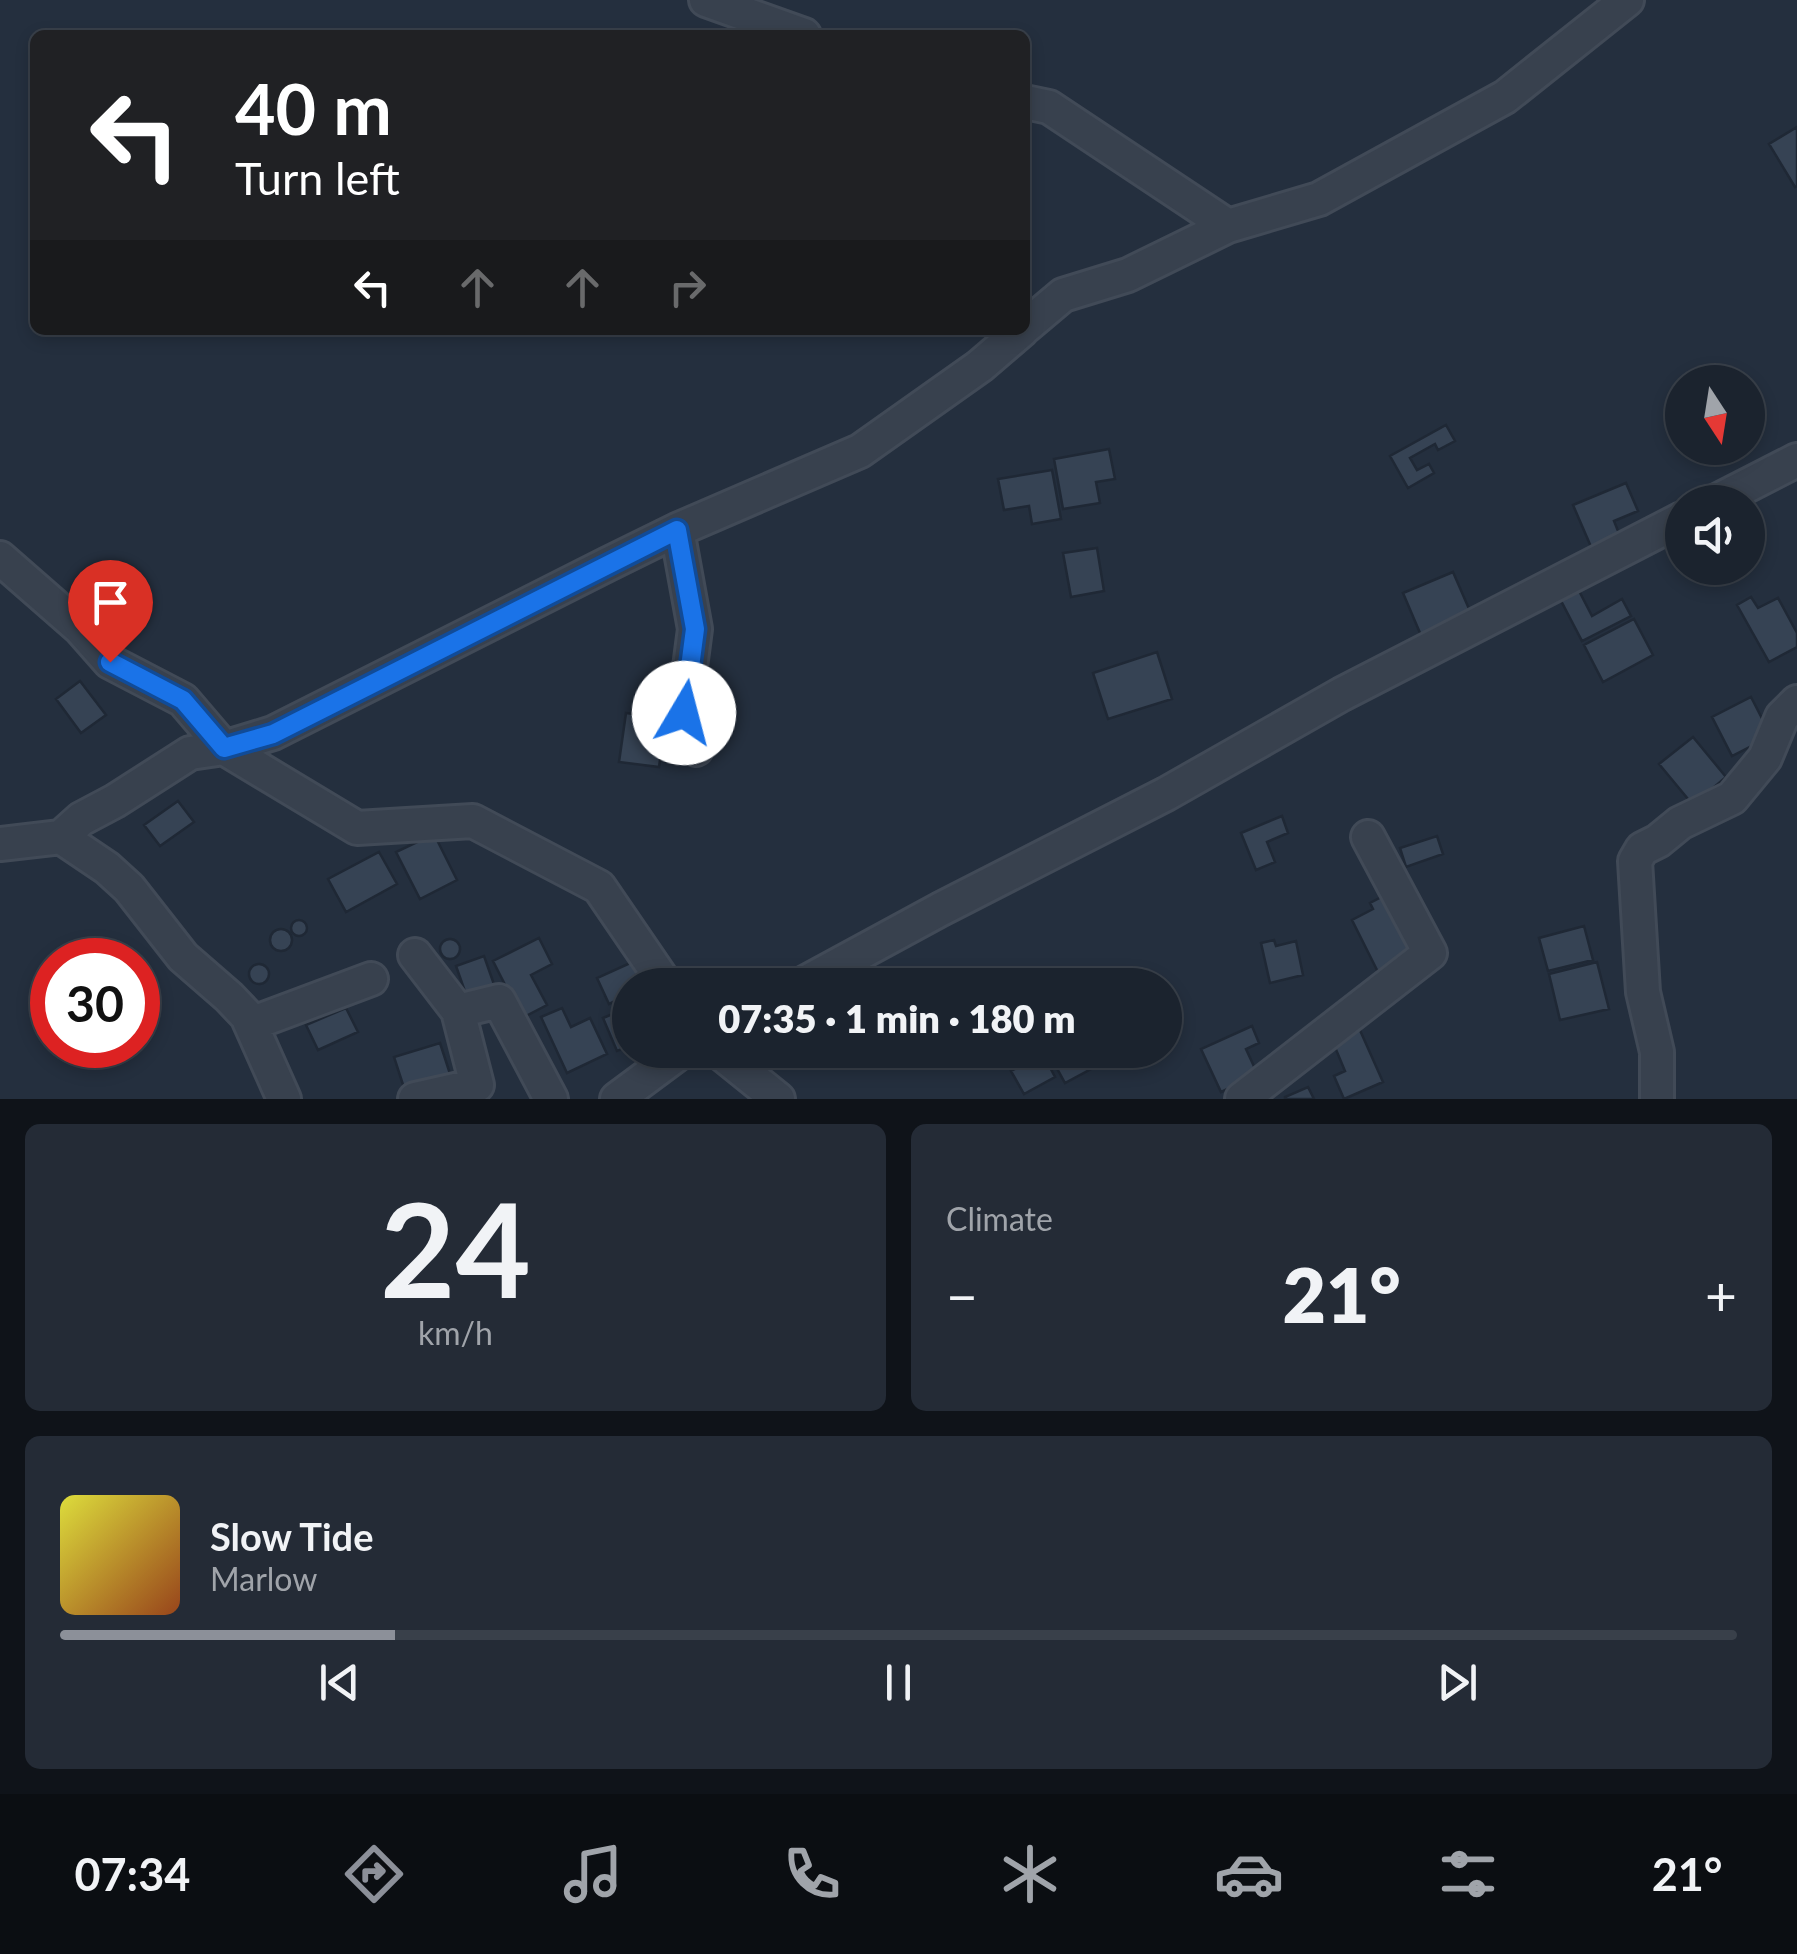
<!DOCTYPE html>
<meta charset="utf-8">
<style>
:root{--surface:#1b232e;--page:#242b36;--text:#f1f3f6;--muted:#a0a4aa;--line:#39404a;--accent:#8c9099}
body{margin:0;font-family:Lato,sans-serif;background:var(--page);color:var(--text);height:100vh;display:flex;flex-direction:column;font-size:38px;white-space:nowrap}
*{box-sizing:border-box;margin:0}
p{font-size:32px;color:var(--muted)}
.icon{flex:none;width:55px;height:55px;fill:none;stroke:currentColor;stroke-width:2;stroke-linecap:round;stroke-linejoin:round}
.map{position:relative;height:1099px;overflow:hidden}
.sheet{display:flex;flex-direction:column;gap:25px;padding:25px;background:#0f1319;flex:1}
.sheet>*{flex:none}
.top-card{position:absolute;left:30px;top:30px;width:1000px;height:305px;border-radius:15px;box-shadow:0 5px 15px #0003,0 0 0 2px var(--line);background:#202124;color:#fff;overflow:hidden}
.needle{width:65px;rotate:168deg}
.buttons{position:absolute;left:1665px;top:365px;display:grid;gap:20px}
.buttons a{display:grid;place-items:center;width:100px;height:100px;border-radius:50%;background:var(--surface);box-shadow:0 5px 15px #0003,0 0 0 2px var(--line);font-size:50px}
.speed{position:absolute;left:30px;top:938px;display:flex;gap:20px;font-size:50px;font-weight:700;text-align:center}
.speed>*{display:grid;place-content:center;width:130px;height:130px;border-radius:50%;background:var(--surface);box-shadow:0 5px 15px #0003,0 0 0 2px var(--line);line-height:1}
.speed .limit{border:15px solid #d22;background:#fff;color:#111}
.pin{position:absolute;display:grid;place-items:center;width:85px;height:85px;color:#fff;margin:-102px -42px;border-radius:50% 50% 50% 0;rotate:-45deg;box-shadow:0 0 10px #0007}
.pin .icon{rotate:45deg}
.me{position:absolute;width:110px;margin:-55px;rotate:8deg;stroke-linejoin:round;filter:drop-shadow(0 0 8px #0008)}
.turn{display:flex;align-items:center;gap:35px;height:210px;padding:0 40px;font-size:45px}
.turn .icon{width:130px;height:130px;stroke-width:2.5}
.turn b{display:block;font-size:70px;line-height:85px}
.lanes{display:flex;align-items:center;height:95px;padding:0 40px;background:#0003;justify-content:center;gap:50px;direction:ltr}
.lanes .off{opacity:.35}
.big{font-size:75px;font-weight:800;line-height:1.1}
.sheet .card{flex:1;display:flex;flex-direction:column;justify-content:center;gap:15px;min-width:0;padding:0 35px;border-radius:15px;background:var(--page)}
.sheet .dial{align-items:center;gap:0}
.dial b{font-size:130px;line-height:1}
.song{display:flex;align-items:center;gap:30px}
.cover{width:120px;height:120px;border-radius:15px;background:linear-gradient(135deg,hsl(60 70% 55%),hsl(20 70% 35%))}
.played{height:10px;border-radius:5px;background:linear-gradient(90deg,var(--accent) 20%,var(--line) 20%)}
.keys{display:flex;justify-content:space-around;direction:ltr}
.heat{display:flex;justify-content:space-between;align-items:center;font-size:55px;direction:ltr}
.sheet .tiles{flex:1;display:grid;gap:25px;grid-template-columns:1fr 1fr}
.card:last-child{grid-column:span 2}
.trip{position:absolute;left:612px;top:968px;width:570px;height:100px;border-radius:50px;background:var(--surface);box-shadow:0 5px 15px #0003,0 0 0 2px var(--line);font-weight:800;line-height:100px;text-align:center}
.menu{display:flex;height:160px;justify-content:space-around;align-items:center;background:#0b0e12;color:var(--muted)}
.menu .icon{width:70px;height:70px}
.menu .current{color:var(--accent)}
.menu b{font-size:45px;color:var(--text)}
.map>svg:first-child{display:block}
</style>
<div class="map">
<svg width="1797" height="1099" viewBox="0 0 1797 1099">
<rect width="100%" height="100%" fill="#242f3e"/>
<path fill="#364354" stroke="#1f2835" stroke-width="2.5" d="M1797,127V186L1795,187L1769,144Z
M1446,425L1455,441L1438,450L1435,444L1410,458L1417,470L1429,464L1434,473L1408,488L1390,456Z
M1109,449L1115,479L1096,482L1100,503L1063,509L1054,459Z
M1052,470L1061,519L1032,524L1029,506L1004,510L998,479Z
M1626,483L1638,511L1614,521L1620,536L1592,549L1573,505Z
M1097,548L1104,591L1071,597L1063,553Z
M1748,552L1754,565L1719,583L1711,568H1748Z
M1453,572L1473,618L1423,640L1403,593Z
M1576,585L1592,616L1622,599L1631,616L1582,641L1558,595Z
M1751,597L1758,608L1778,598L1797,633V647L1769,662L1737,605Z
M1634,619L1653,655L1603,682L1584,645Z
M1157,652L1172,699L1108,719L1093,673Z
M80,681L106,715L81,733L56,699Z
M1751,697L1771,736L1732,756L1712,717Z
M626,713L666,718L659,767L619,762Z
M1693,737L1726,777L1693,805L1659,764Z
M178,801L194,822L160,846L144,825Z
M1282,816L1288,833L1267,842L1275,862L1256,870L1241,833Z
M434,834L457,880L420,899L396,852Z
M1437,836L1443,854L1406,867L1400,848Z
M379,852L397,884L346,912L328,879Z
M1393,891L1424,951L1379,974L1352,920L1373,909L1370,903Z
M291 928a8 8 0 1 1 16 0a8 8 0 1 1-16 0Z
M1584,926L1593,960L1548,971L1539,938Z
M270 940a11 11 0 1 1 22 0a11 11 0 1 1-22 0Z
M539,938L552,964L531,975L547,1005L522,1018L493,961Z
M440 949a10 10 0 1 1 20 0a10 10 0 1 1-20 0Z
M1274,940L1276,946L1296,941L1303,975L1270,983L1261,943Z
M484,956L496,990L468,1000L456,966Z
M639,959L650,985H630V994L609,1004L597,978Z
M1597,962L1609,1009L1560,1020L1549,974Z
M249 974a10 10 0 1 1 20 0a10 10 0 1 1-20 0Z
M630,1007V1046L617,1051L603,1018Z
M346,1008L358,1032L318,1050L306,1025Z
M562,1008L571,1027L590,1018L607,1054L567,1073L541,1017Z
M1252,1026L1259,1043L1246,1049L1258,1075L1221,1092L1201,1049Z
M1359,1028L1383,1082L1344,1099L1334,1076L1345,1071L1332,1040Z
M440,1043L452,1080L406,1094L394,1057Z
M1047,1050H1097L1104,1062L1065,1083Z
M1043,1054L1055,1077L1024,1094L1011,1071Z
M1308,1087L1314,1099H1285V1097Z"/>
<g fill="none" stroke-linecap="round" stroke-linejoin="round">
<defs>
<path id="minor" d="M706,0L804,35
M1025,102L1049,107L1228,226L1319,199L1505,97L1627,0
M1025,327L1063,295L1128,275L1228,226
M1715,502L1797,460
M677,530L695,629L684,713L696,749
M0,558L80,628L110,662L183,700L224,748L357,828L473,821L599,887L666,985
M61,837L107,868L129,888L183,957L229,997L247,1016L284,1099
M0,844L61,837L81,819L115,801L190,753L224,748L273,733L608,564L677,530L860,451L980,366L1022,330
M801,985L941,909L1166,794L1342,694L1682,519
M458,1011L499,1001L551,1099
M251,1024L371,979
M717,1050L778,1099
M415,1099L477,1085L458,1011L415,955
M617,1099L683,1050
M1242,1099L1430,953L1368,837
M1657,1099V1052L1643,992L1635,861L1642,849L1658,841L1680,823L1732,798L1765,758L1782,717L1797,702"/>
</defs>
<use href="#minor" stroke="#414a57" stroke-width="38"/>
<use href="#minor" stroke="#38414e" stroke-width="32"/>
</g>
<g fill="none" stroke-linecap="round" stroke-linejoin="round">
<defs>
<path id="route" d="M110,662L183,700L224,748L273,734L677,530L695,629L684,713"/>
</defs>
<use href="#route" stroke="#114b97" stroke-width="25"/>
<use href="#route" stroke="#1a73e8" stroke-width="18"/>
</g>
</svg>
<div class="buttons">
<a><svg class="needle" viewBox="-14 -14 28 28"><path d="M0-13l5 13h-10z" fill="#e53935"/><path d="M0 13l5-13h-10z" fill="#a0a4aa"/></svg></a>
<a><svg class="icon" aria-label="sound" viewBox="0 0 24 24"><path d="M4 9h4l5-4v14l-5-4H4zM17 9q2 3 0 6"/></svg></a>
</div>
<div class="speed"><div class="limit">30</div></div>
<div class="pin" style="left:110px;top:662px;background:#d93025"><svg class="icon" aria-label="arrive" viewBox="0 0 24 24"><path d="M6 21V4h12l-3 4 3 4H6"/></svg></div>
<svg class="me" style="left:684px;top:713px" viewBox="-20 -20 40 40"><circle r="19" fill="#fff"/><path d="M0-13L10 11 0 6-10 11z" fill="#1a73e8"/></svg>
<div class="trip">07:35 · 1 min · 180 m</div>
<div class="top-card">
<div class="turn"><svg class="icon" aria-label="left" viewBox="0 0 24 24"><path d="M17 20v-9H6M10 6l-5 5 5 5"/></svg><div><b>40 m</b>Turn left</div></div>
<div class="lanes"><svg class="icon" aria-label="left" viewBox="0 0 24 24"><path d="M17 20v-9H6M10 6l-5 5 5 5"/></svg><svg class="icon off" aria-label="ahead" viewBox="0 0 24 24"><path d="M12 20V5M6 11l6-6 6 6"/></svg><svg class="icon off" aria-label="ahead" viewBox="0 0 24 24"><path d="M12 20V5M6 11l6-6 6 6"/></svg><svg class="icon off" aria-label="right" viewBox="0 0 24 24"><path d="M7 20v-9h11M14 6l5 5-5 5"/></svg></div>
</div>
</div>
<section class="sheet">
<div class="tiles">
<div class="card dial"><b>24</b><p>km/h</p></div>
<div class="card"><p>Climate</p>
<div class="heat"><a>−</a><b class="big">21°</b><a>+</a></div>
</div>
<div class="card">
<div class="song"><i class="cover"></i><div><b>Slow Tide</b><p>Marlow</p></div></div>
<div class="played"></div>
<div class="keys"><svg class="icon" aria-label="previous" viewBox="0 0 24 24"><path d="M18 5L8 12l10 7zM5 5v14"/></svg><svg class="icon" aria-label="pause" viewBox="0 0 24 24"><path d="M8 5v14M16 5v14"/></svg><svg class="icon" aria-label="next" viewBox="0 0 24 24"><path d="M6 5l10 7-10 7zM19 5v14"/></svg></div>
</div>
</div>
</section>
<nav class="menu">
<b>07:34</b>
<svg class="icon current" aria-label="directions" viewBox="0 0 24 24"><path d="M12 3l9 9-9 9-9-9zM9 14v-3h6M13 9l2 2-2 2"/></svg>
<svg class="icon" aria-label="music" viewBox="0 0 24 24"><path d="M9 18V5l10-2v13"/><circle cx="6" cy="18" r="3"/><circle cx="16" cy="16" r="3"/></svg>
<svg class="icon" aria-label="phone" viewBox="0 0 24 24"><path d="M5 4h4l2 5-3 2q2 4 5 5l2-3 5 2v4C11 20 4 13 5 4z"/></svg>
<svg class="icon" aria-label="climate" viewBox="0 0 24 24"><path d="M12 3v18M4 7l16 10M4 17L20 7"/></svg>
<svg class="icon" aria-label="car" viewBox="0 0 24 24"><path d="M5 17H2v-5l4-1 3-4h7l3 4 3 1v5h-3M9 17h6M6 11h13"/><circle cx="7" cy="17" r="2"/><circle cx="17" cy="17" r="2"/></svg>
<svg class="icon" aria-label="filters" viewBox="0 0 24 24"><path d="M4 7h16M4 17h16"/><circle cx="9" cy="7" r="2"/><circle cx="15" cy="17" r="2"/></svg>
<b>21°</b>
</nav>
